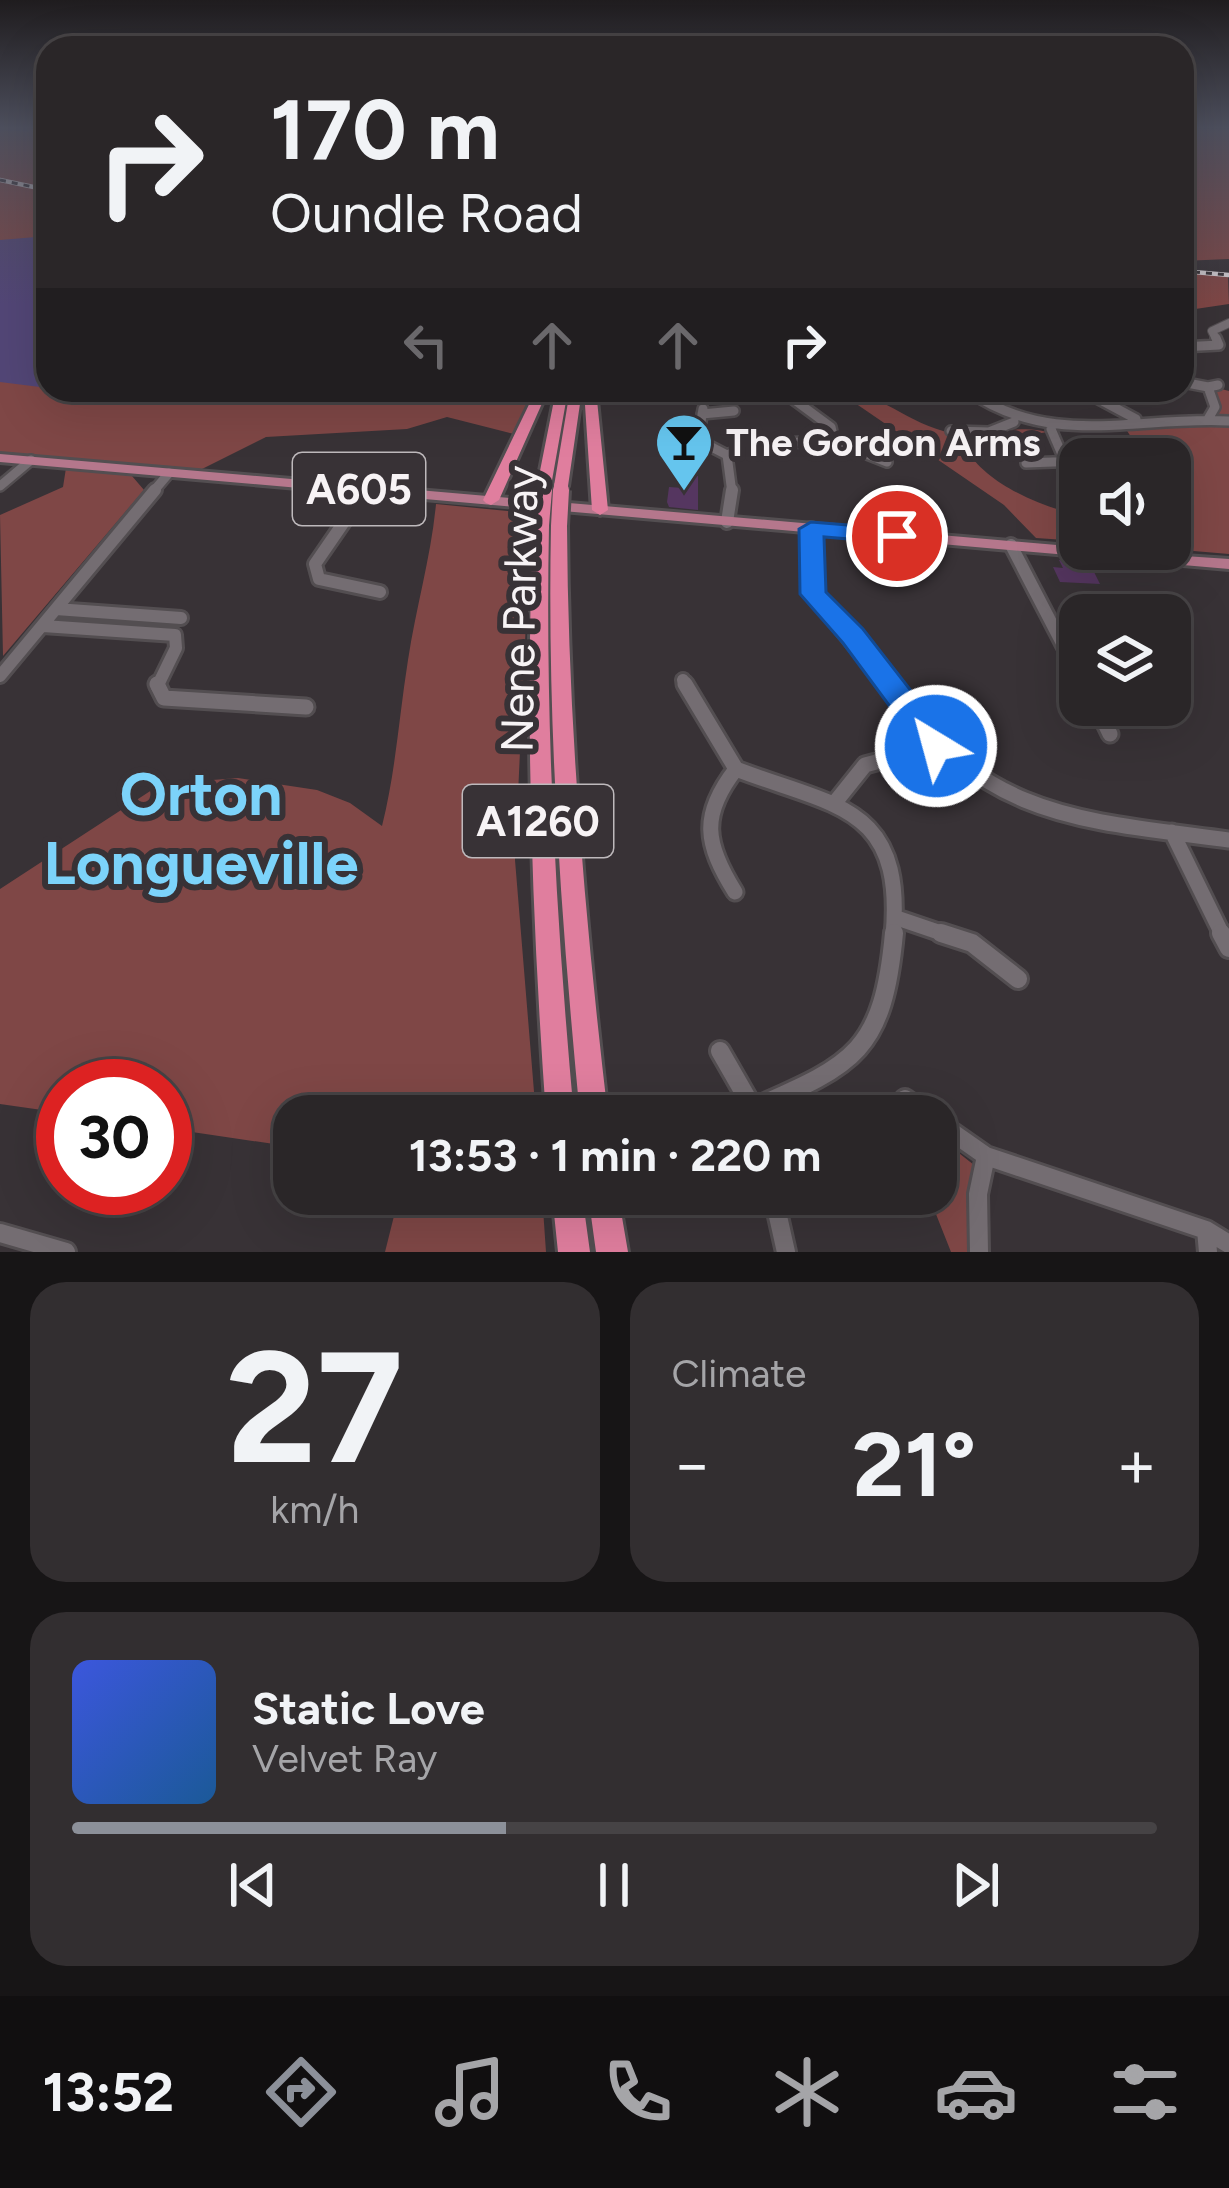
<!DOCTYPE html>
<meta charset="utf-8">
<style>
:root{--surface:#2a2628;--page:#322e30;--text:#f1f3f6;--muted:#a5a5a8;--line:#464345;--accent:#8c9099}
body{margin:0;font-family:Figtree,sans-serif;background:var(--page);color:var(--text);height:100vh;display:flex;flex-direction:column;font-size:45px;white-space:nowrap}
*{box-sizing:border-box;margin:0}
p{font-size:39px;color:var(--muted)}
.icon{flex:none;width:66px;height:66px;fill:none;stroke:currentColor;stroke-width:2;stroke-linecap:round;stroke-linejoin:round}
.map{position:relative;height:1252px;overflow:hidden}
.panel{display:flex;flex-direction:column;gap:30px;padding:30px;background:#171516;flex:1}
.panel>*{flex:none}
.hud{position:absolute;left:36px;top:36px;width:1158px;height:366px;border-radius:36px;box-shadow:0 12px 48px #0002,0 0 0 3px var(--line);background:#2a2628;color:var(--text);overflow:hidden}
.tools{position:absolute;left:1059px;top:438px;display:grid;gap:24px}
.tools a{display:grid;place-items:center;width:132px;height:132px;border-radius:24px;background:var(--surface);box-shadow:0 12px 48px #0002,0 0 0 3px var(--line);font-size:60px}
.speed{position:absolute;left:36px;top:1059px;display:flex;gap:24px;font-size:60px;font-weight:700;text-align:center}
.speed>*{display:grid;place-content:center;width:156px;height:156px;border-radius:50%;background:var(--surface);box-shadow:0 12px 48px #0002,0 0 0 3px var(--line);line-height:1}
.speed .limit{border:18px solid #d22;background:#fff;color:#111}
.pin{position:absolute;display:grid;place-items:center;width:102px;height:102px;color:#fff;margin:-51px;border:6px solid #fff;border-radius:50%;box-shadow:0 3px 12px #0007}
.me{position:absolute;width:132px;margin:-66px;rotate:323deg;stroke-linejoin:round;filter:drop-shadow(0 0 9px #0008)}
.turn{display:flex;align-items:center;gap:42px;height:252px;padding:0 36px;font-size:54px}
.turn .icon{width:156px;height:156px;stroke-width:2.5}
.turn b{display:block;font-size:84px;line-height:102px}
.lanes{display:flex;align-items:center;height:114px;padding:0 36px;background:#0003;justify-content:center;gap:60px;direction:ltr}
.lanes .off{opacity:.35}
.big{font-size:90px;font-weight:700;line-height:1.1}
.panel .widget{flex:1;display:flex;flex-direction:column;justify-content:center;gap:18px;min-width:0;padding:0 42px;border-radius:36px;background:var(--page)}
.panel .dial{align-items:center;gap:0}
.dial b{font-size:156px;line-height:1}
.song{display:flex;align-items:center;gap:36px}
.cover{width:144px;height:144px;border-radius:18px;background:linear-gradient(135deg,hsl(230 70% 55%),hsl(210 70% 35%))}
.played{height:12px;border-radius:6px;background:linear-gradient(90deg,var(--accent) 40%,var(--line) 40%)}
.keys{display:flex;justify-content:space-around;direction:ltr}
.heat{display:flex;justify-content:space-between;align-items:center;font-size:66px;direction:ltr}
.panel .tiles{flex:1;display:grid;gap:30px;grid-template-columns:1fr 1fr}
.widget:last-child{grid-column:span 2}
.trip{position:absolute;left:273px;top:1095px;width:684px;height:120px;border-radius:36px;background:var(--surface);box-shadow:0 12px 48px #0002,0 0 0 3px var(--line);font-weight:700;line-height:120px;text-align:center}
.tab-bar{display:flex;height:192px;justify-content:space-around;align-items:center;background:#110f10;color:var(--muted)}
.tab-bar .icon{width:84px;height:84px}
.tab-bar .on{color:var(--accent)}
.tab-bar b{font-size:54px;color:var(--text)}
.map>svg:first-child{display:block}
</style>
<div class="map">
<svg width="1229" height="1252" viewBox="0 0 1229 1252">
<rect width="100%" height="100%" fill="#383236"/>
<path fill="#7f4746" d="M0,129H48V390H538L518,435L447,417L407,429L266,437L198,471L0,452Z
M1182,129H1229V259L1182,261Z
M1182,271L1228,275L1229,304L1182,311Z
M1214,387L1229,391V554L1170,549V459H1145L1124,426L1204,421L1219,404Z
M836,390C879,390 908,425 952,433C985,439 1016,423 1047,432L966,448C984,483 1043,508 1080,515V541L1036,538L1004,505Z
M66,468L132,476L144,490L3,656L0,515L63,487Z
M436,504L517,512L530,534L515,860L536,1116H294V1147L165,1128V1086H63V1113L0,1104V889L161,784L238,778L317,790L350,803L382,826C396,770 399,716 408,660C416,607 431,557 436,504Z
M936,1135L974,1165L970,1252H951L928,1194H936Z
M386,1194H542L546,1252H385L397,1204Z"/>
<path fill="#524676" d="M48,236V388L0,382V240Z"/>
<g fill="none" stroke-linecap="round" stroke-linejoin="round">
<path stroke="#524676" stroke-width="3" d="M0,129L29,130"/>
</g>
<path fill="#553660" d="M685,475L698,476V510L669,507L667,502L669,487L683,488Z
M1059,560L1080,561L1092,568L1100,584L1060,582L1053,567L1063,568Z"/>
<g fill="none" stroke-linecap="round" stroke-linejoin="round">
<defs>
<path id="minor-far4" d="M1217,341L1212,331L1229,323"/>
<path id="minor-far3" d="M1182,347L1219,345L1216,338
M1182,382L1208,387
M967,390C1051,449 1134,416 1229,421
M1082,390L1136,419
M703,409L698,440L727,455L732,493
M702,414L734,411
M1208,419L1215,407L1208,387L1218,385
M1051,429L1064,459L1080,476
M951,431L989,432L1014,422
M834,441L887,462
M727,455L751,444L834,441L831,427L789,396L776,397
M1026,463L1080,461
M0,486L31,460
M152,493L169,473"/>
<path id="minor-far2" d="M366,490L315,564L319,579L380,592
M1075,496L1080,494
M727,522L732,490
M811,529L813,594L888,687
M1011,545L1080,678
M56,609L181,618
M43,626L175,635L176,648L157,687
M0,676L155,490
M683,680L687,687"/>
<path id="minor-far1" d="M157,684L164,698L306,707
M685,684L736,769C834,807 905,804 893,936
M886,684C988,819 1072,819 1229,840
M1096,705L1110,734
M837,800L865,765L936,746
M1172,832L1223,936
M735,892C705,844 700,815 736,769
M897,918L950,936"/>
<path id="minor" d="M941,933L972,943L1018,979
M1221,933L1229,948
M720,1051L755,1112
M905,1099L929,1116
M754,1108C854,1064 883,1052 894,933
M936,1121L986,1156
M773,1194L786,1252
M1206,1230L1208,1252
M0,1233L66,1252
M979,1252L978,1194L986,1156L1206,1230L1229,1244"/>
<path id="major" d="M0,454L1080,547V549L1229,559V569L0,462Z"/>
<path id="highway" d="M536,390H548L499,500L491,505L486,503L483,500Z
M556,390H568L551,486L544,490L537,486Z
M570,390H582L568,486L561,490L554,486Z
M584,390H596L608,510L600,515L592,510Z
M541,520L549,525C545,723 556,919 574,1116H546C532,919 525,723 533,525Z
M559,521L567,526C568,724 585,920 608,1116H580C561,919 547,724 551,526Z
M552,1194H582L590,1252H558Z
M588,1194H618L628,1252H596Z"/>
</defs>
<use href="#minor-far4" stroke="#534e51" stroke-width="10"/>
<use href="#minor-far3" stroke="#534e51" stroke-width="14"/>
<use href="#minor-far2" stroke="#534e51" stroke-width="18"/>
<use href="#minor-far1" stroke="#534e51" stroke-width="21"/>
<use href="#minor" stroke="#534e51" stroke-width="24"/>
<use href="#major" stroke="#534e51" stroke-width="6"/>
<use href="#highway" stroke="#534e51" stroke-width="6"/>
<use href="#minor-far4" stroke="#746d72" stroke-width="8"/>
<use href="#minor-far3" stroke="#746d72" stroke-width="9"/>
<use href="#minor-far2" stroke="#746d72" stroke-width="12"/>
<use href="#minor-far1" stroke="#746d72" stroke-width="15"/>
<use href="#minor" stroke="#746d72" stroke-width="18"/>
<use href="#major" fill="#b5778c" fill-rule="evenodd"/>
<use href="#highway" fill="#e07e9e" fill-rule="evenodd"/>
<defs>
<path id="rail" d="M0,180L48,190
M1182,271L1229,275"/>
</defs>
<use href="#rail" stroke="#d6d1d4" stroke-width="4.5"/>
<use href="#rail" stroke="#383236" stroke-width="3" stroke-dasharray="6" stroke-linecap="butt"/>
<defs>
<path id="highway-bridge-far1" d="M543,493L544,486
M561,493V486"/>
<path id="highway-bridge" d="M541,525L544,490
M559,526L561,490"/>
</defs>
<use href="#highway-bridge-far1" stroke="#534e51" stroke-width="18" stroke-linecap="butt"/>
<use href="#highway-bridge" stroke="#534e51" stroke-width="22" stroke-linecap="butt"/>
<use href="#highway-bridge-far1" stroke="#e07e9e" stroke-width="14"/>
<use href="#highway-bridge" stroke="#e07e9e" stroke-width="16"/>
</g>
<linearGradient id="sky" x2="0" y2="1"><stop stop-color="#1f1c1e"/><stop offset="0.42" stop-color="#4d4f5d"/><stop offset="1" stop-color="#4d4f5d" stop-opacity="0"/></linearGradient>
<rect width="1229" height="304" fill="url(#sky)"/>
<path fill="#1a73e8" stroke="#114b97" stroke-width="3" d="M811,522L897,529L909,536L897,543L824,537L826,592L863,629L947,737L952,746L947,754H925L843,643L800,594L799,529Z"/>
<defs>
<symbol id="bar-pin" viewBox="-11 -11 22 30"><path d="M0 17L-7.5 6A9.5 9.5 0 1 1 7.5 6Z" fill="#65c5ee" stroke="#383236"/><path d="M-6-5H6L.8 .8V4.5H3.5V6h-7V4.5H-.8V.8Z" fill="#111"/></symbol>
</defs>
<g fill-rule="evenodd">
<use href="#bar-pin" x="651" y="409" width="66" height="90"/>
</g>
<g text-anchor="middle" dominant-baseline="central" stroke-width="12" stroke-linejoin="round" paint-order="stroke">
<g font-size="39" font-weight="bold" fill="#f7f3f5" stroke="#383236" text-anchor="start">
<text x="726" y="442">The Gordon Arms</text>
</g>
<g fill="#383236" stroke="#beb9bc" stroke-width="3">
<rect x="293" y="453" width="132" height="72" rx="9"/>
<rect x="463" y="785" width="150" height="72" rx="9"/>
</g>
<g font-size="42" font-weight="bold" fill="#f7f3f5">
<text x="359" y="489">A605</text>
<text x="538" y="821">A1260</text>
</g>
<g font-size="45" fill="#f7f3f5" stroke="#383236">
<text transform="translate(519 609) rotate(-89)">Nene Parkway</text>
</g>
<g font-size="60" font-weight="bold" fill="#7cd3fa" stroke="#383236">
<text x="201" y="794">Orton<tspan x="201" dy="69">Longueville</tspan></text>
</g>
</g>
</svg>
<div class="tools">
<a><svg class="icon" aria-label="sound" viewBox="0 0 24 24"><path d="M4 9h4l5-4v14l-5-4H4zM17 9q2 3 0 6"/></svg></a>
<a><svg class="icon" aria-label="layers" viewBox="0 0 24 24"><path d="M12 4l9 5-9 5-9-5zM3 14l9 5 9-5"/></svg></a>
</div>
<div class="speed"><div class="limit">30</div></div>
<div class="pin" style="left:897px;top:536px;background:#d93025"><svg class="icon" aria-label="arrive" viewBox="0 0 24 24"><path d="M6 21V4h12l-3 4 3 4H6"/></svg></div>
<svg class="me" style="left:936px;top:746px" viewBox="-20 -20 40 40"><circle r="17" fill="#1a73e8" stroke="#fff" stroke-width="3"/><path d="M0-11L8 9 0 5-8 9z" fill="#fff"/></svg>
<div class="trip">13:53 · 1 min · 220 m</div>
<div class="hud">
<div class="turn"><svg class="icon" aria-label="right" viewBox="0 0 24 24"><path d="M7 20v-9h11M14 6l5 5-5 5"/></svg><div><b>170 m</b>Oundle Road</div></div>
<div class="lanes"><svg class="icon off" aria-label="left" viewBox="0 0 24 24"><path d="M17 20v-9H6M10 6l-5 5 5 5"/></svg><svg class="icon off" aria-label="ahead" viewBox="0 0 24 24"><path d="M12 20V5M6 11l6-6 6 6"/></svg><svg class="icon off" aria-label="ahead" viewBox="0 0 24 24"><path d="M12 20V5M6 11l6-6 6 6"/></svg><svg class="icon" aria-label="right" viewBox="0 0 24 24"><path d="M7 20v-9h11M14 6l5 5-5 5"/></svg></div>
</div>
</div>
<section class="panel">
<div class="tiles">
<div class="widget dial"><b>27</b><p>km/h</p></div>
<div class="widget"><p>Climate</p>
<div class="heat"><a>−</a><b class="big">21°</b><a>+</a></div>
</div>
<div class="widget">
<div class="song"><i class="cover"></i><div><b>Static Love</b><p>Velvet Ray</p></div></div>
<div class="played"></div>
<div class="keys"><svg class="icon" aria-label="previous" viewBox="0 0 24 24"><path d="M18 5L8 12l10 7zM5 5v14"/></svg><svg class="icon" aria-label="pause" viewBox="0 0 24 24"><path d="M8 5v14M16 5v14"/></svg><svg class="icon" aria-label="next" viewBox="0 0 24 24"><path d="M6 5l10 7-10 7zM19 5v14"/></svg></div>
</div>
</div>
</section>
<nav class="tab-bar">
<b>13:52</b>
<svg class="icon on" aria-label="directions" viewBox="0 0 24 24"><path d="M12 3l9 9-9 9-9-9zM9 14v-3h6M13 9l2 2-2 2"/></svg>
<svg class="icon" aria-label="music" viewBox="0 0 24 24"><path d="M9 18V5l10-2v13"/><circle cx="6" cy="18" r="3"/><circle cx="16" cy="16" r="3"/></svg>
<svg class="icon" aria-label="phone" viewBox="0 0 24 24"><path d="M5 4h4l2 5-3 2q2 4 5 5l2-3 5 2v4C11 20 4 13 5 4z"/></svg>
<svg class="icon" aria-label="climate" viewBox="0 0 24 24"><path d="M12 3v18M4 7l16 10M4 17L20 7"/></svg>
<svg class="icon" aria-label="car" viewBox="0 0 24 24"><path d="M5 17H2v-5l4-1 3-4h7l3 4 3 1v5h-3M9 17h6M6 11h13"/><circle cx="7" cy="17" r="2"/><circle cx="17" cy="17" r="2"/></svg>
<svg class="icon" aria-label="filters" viewBox="0 0 24 24"><path d="M4 7h16M4 17h16"/><circle cx="9" cy="7" r="2"/><circle cx="15" cy="17" r="2"/></svg>
</nav>
